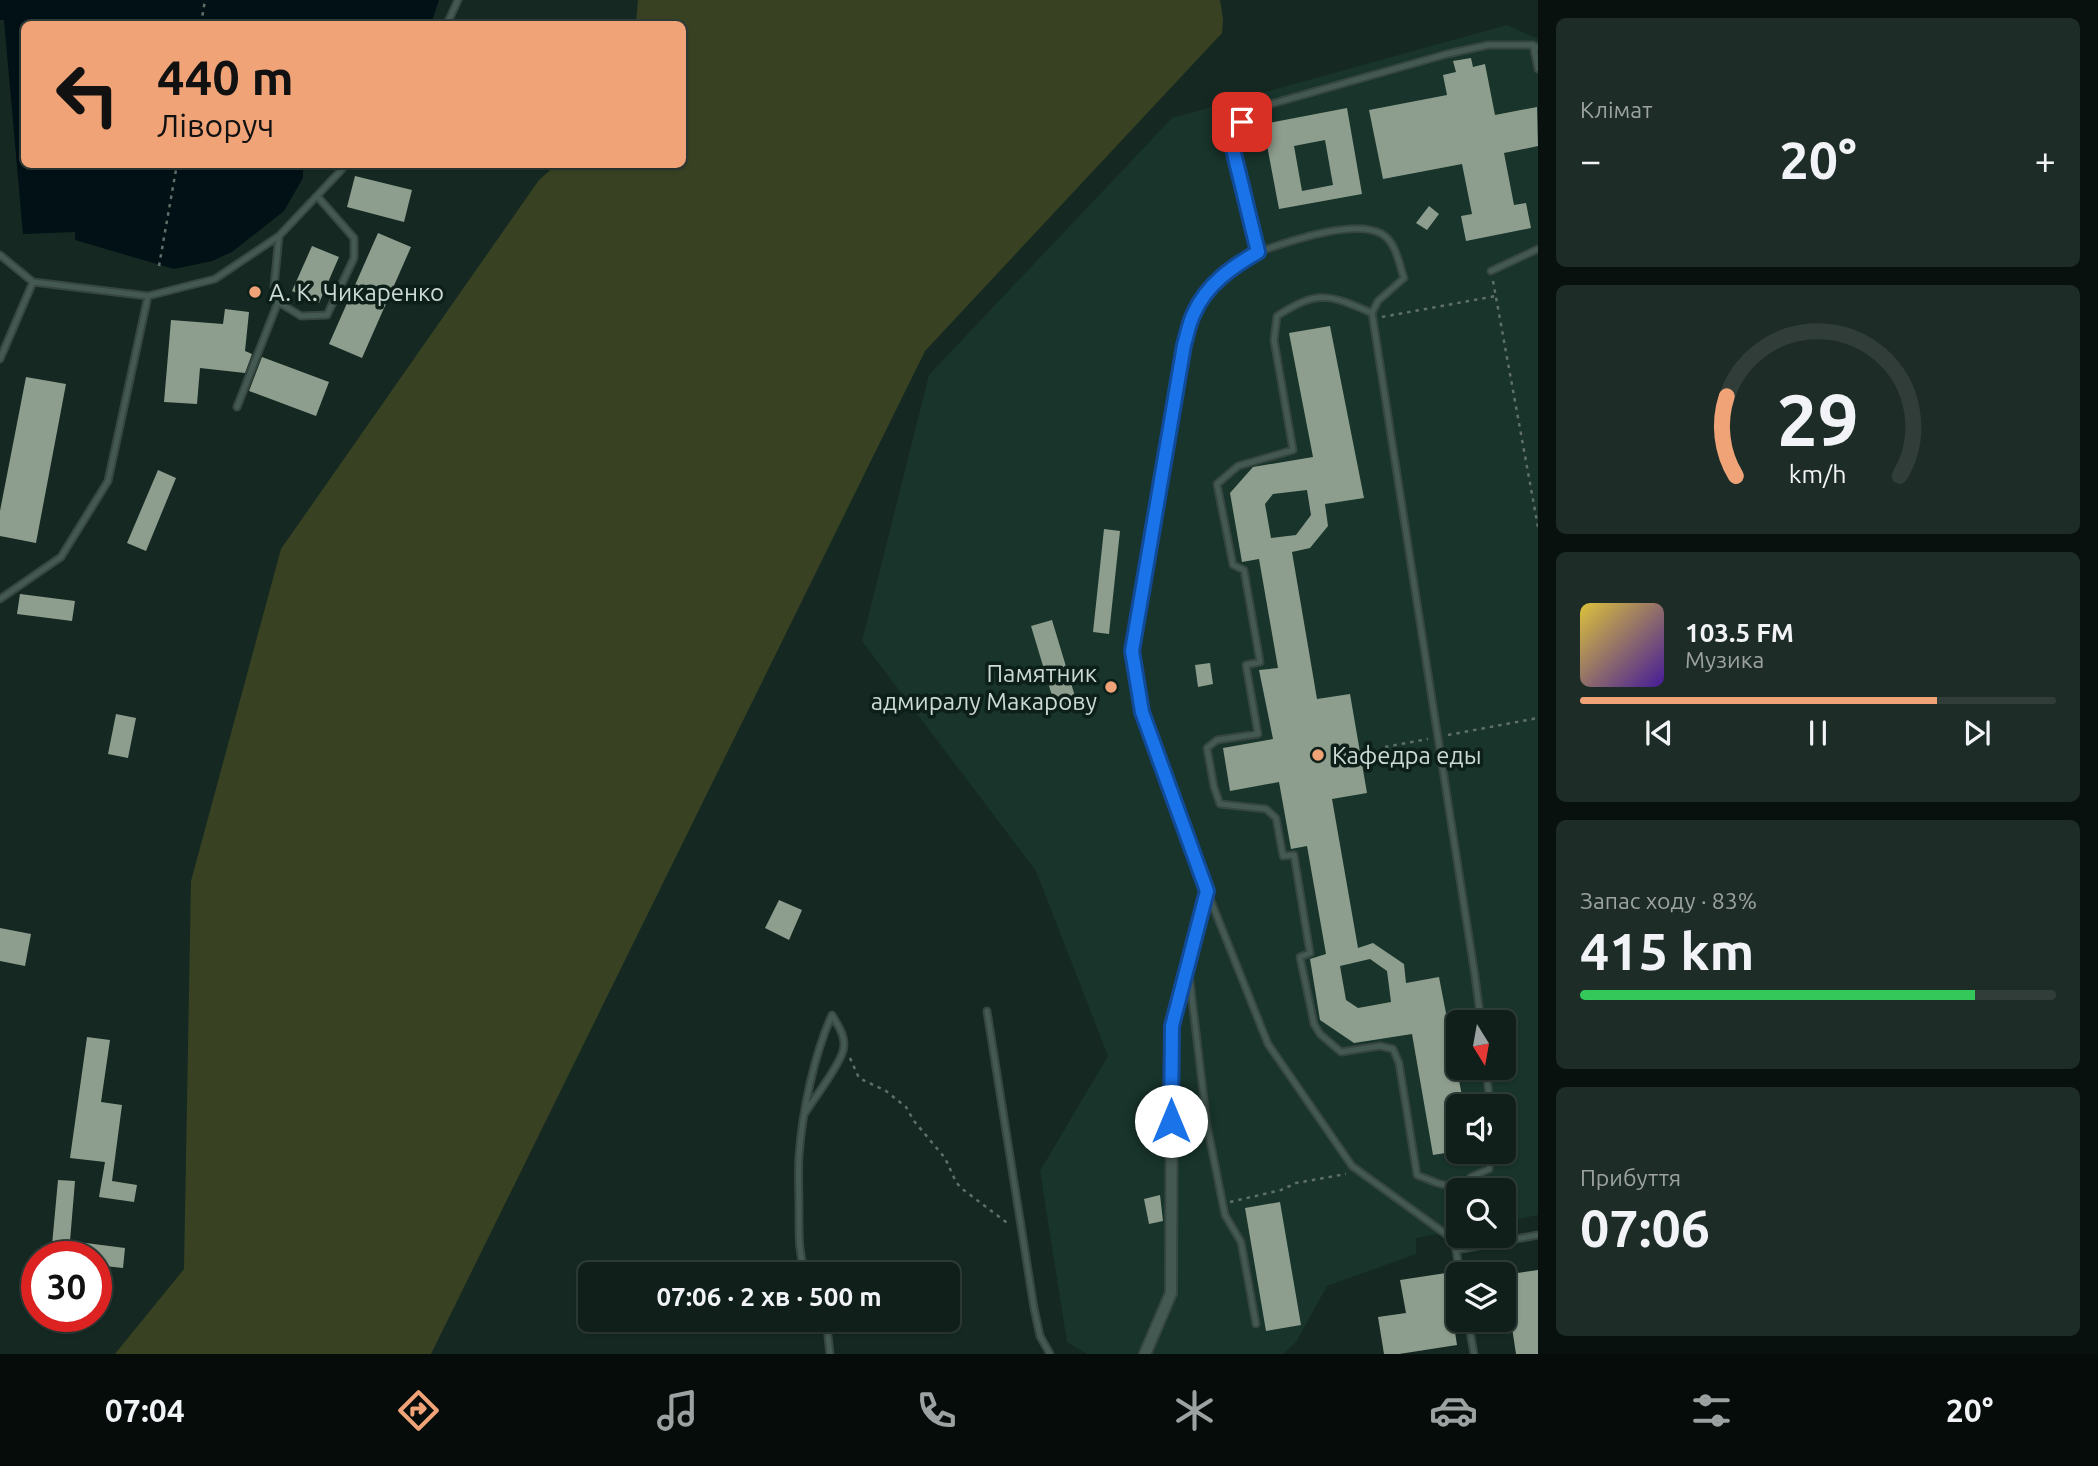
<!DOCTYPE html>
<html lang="uk">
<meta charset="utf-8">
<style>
:root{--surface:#101f1a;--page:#1e2c27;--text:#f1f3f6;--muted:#9ca2a2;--line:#303d39;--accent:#efa377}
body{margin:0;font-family:Ubuntu,sans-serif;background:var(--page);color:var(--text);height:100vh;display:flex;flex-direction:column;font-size:26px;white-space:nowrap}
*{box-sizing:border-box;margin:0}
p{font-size:23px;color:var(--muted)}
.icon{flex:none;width:38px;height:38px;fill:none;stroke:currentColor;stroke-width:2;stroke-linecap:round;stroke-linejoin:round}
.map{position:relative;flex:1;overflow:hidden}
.sheet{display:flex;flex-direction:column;gap:18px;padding:18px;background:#09110e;width:560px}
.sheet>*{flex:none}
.banner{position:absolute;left:21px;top:21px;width:665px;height:147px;border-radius:10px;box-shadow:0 2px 5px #0004,0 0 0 2px var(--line);background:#efa377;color:#111;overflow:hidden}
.needle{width:46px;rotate:169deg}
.tools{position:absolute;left:1446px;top:1010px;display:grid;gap:14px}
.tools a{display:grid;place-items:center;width:70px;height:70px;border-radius:10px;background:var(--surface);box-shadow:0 2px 5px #0004,0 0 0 2px var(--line);font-size:35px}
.speed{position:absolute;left:21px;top:1241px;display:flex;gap:14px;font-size:35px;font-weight:700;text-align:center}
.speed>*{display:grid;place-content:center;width:91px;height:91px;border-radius:50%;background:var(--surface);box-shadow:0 2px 5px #0004,0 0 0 2px var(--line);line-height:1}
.speed .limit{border:10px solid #d22;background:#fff;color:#111}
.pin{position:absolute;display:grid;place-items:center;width:60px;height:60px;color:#fff;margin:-30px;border-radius:14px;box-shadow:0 4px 10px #0006}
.me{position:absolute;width:77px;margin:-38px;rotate:0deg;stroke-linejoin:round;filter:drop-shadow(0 0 5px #0008)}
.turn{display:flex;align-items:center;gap:24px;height:147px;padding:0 21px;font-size:32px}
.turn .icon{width:91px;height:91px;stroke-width:2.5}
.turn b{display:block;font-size:49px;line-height:60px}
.big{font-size:52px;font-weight:700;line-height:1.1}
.sheet .widget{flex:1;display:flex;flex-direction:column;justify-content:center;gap:10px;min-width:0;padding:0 24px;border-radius:10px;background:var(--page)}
.sheet .dial{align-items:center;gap:0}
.dial svg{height:182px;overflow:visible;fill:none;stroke:var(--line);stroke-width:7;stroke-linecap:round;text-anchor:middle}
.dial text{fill:var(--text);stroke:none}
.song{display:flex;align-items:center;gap:21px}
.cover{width:84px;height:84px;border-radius:10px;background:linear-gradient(135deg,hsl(50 70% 55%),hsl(260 70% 35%))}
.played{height:7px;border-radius:4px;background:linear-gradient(90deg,var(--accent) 75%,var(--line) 75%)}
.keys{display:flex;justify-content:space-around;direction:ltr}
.heat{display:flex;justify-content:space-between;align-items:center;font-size:38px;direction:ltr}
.charge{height:10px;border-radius:5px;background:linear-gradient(90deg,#34c759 83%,var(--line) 0)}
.trip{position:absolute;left:578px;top:1262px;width:382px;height:70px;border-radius:10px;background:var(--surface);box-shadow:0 2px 5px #0004,0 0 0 2px var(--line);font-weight:700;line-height:70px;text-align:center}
.tab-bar{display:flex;height:112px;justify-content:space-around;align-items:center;background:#060c0a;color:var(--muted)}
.tab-bar .icon{width:49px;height:49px}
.tab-bar .active{color:var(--accent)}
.tab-bar b{font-size:32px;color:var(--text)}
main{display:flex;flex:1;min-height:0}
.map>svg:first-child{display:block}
</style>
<main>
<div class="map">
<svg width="1538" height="1354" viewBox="0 0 1538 1354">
<rect width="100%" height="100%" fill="#152922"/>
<path fill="#18342b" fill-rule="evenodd" d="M1507,25L1538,39V1215L1503,1222V1190H1458V1230L1416,1238V1254L1327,1286L1296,1342L1283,1354H1087L1067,1342L1040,1171L1108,1056L1036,871L862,641L929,375L1172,118ZM1458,1022H1503V1068H1458ZM1458,1106H1503V1152H1458Z"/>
<path fill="#384222" d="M638,0H1220L1223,19L1222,33L925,351L431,1354H115L184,1269L191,881L281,549L539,180L556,165L682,164V24H636Z"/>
<path fill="#011116" d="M0,0H439L431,24H24V164L306,165L303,169V178L284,211L232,252L212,261L174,269L75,240V232L23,234L4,20H0Z"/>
<path fill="#8e9e8e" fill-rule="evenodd" d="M1471,58L1473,67L1485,64L1495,115L1537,107L1538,146L1504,153L1514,205L1526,203L1531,228L1466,241L1461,216L1472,214L1462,164L1383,179L1369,110L1447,95L1443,75L1456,72L1453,61Z
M1347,108L1362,194L1279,209L1263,124ZM1325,140L1333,185L1302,191L1294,146Z
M355,176L412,190L404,222L347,207Z
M1429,206L1439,214L1427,230L1416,223Z
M378,233L411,247L362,358L329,344Z
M312,246L339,257L319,303L292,291Z
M225,309L249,312L245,351L252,354L245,373L200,368L197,404L164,402L171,320L223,324Z
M1330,326L1364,498L1325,504L1328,526L1310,548L1292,552L1317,699L1350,694L1367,793L1332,799L1358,948L1373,943L1404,964L1406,983L1439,977L1464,1106H1458V1151L1433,1155L1412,1034L1354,1043L1320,1020L1310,959L1326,954L1307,846L1291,849L1279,782L1230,791L1223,748L1273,739L1259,670L1278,668L1259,559L1242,562L1230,493L1253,467L1313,457L1289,333ZM1307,490L1311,515L1296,535L1271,538L1265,504L1273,494ZM1370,959L1387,971L1391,1002L1358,1008L1346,1000L1340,966Z
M262,357L329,382L316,416L249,391Z
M26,377L66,384L36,543L0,536V511Z
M158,470L176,478L146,551L127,543Z
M1104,529L1120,531L1109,634L1093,632Z
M20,594L75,601L72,621L17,614Z
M1052,620L1077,703L1056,709L1031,626Z
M1210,663L1213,684L1198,687L1195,665Z
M116,714L136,718L128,758L108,754Z
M779,900L802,910L789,940L765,928Z
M0,928L31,934L25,966L0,961Z
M87,1037L110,1040L101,1102L122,1105L112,1181L137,1185L134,1202L99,1197L105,1162L70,1158Z
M58,1180L75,1181L70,1241L125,1248L123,1268L96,1265V1256H51Z
M1160,1195L1163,1221L1149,1224L1144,1199Z
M1280,1202L1301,1325L1266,1331L1245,1208Z
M1538,1270V1354H1516L1504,1275Z
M1446,1273L1457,1345L1399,1354H1384L1378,1317L1406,1313L1400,1280Z"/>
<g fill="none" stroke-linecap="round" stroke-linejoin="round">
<defs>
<path id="lane" d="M447,24L458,0
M1533,45L1538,69
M279,236L274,287L278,302L301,316L327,315L354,258V238L317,196
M1258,252C1288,242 1354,218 1382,234C1396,242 1399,264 1404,278L1378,301L1372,313L1475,976L1481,1022
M0,255L33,282L148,296L215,279L279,236L347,164
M1491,271L1538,249
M1372,313C1328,294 1318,290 1277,316L1274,340L1293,450L1238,466L1217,484L1233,565L1244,570L1260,662L1246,665L1258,734L1217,740L1207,748L1214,787L1220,804L1266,809L1276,818L1283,856L1294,855L1310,953L1300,957L1314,1024L1320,1034L1341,1052L1380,1046L1393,1049L1399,1063L1417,1175L1437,1183L1465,1190
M0,359L33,282
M237,407L278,302
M0,599L61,557L108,481L148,296
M1189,973L1207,1125L1225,1215L1241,1242L1256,1324
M987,1011L1034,1308L1040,1336L1050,1354
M1486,1068L1490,1106
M805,1113C815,1097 838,1068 843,1051C847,1038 838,1025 832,1015C814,1054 802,1113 799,1156C798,1174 799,1192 799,1210C799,1232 798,1253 806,1274
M1465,1190L1471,1177L1489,1169L1491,1152
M1454,1240L1458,1220
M1456,1250L1454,1240L1352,1166L1268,1044L1207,891L1142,712L1132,651L1184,345C1187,335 1189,323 1194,313C1206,284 1232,267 1258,252L1232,144L1242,123L1264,106L1447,54L1488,45H1533L1538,48
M1460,1274L1456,1250L1538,1235
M824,1320L827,1327L830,1354
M1468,1320L1474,1354"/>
<path id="street" d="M1145,1354L1171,1293L1172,1026L1207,891"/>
</defs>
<use href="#lane" stroke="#364640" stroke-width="9"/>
<use href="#street" stroke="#364640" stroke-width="14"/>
<path stroke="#5f7069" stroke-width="2.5" stroke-dasharray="3.5 5" stroke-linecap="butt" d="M201,24L205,0
M159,266L177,164
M1493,281L1538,527
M1382,317L1496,296
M1448,735L1538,718
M1385,747L1428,739
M850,1058L859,1078L886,1091L906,1107L914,1121L945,1158L956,1182L961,1188L1010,1225
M1230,1202L1281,1190L1296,1183L1346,1174"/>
<use href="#lane" stroke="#445951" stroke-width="5"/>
<use href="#street" stroke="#445951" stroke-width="10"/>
</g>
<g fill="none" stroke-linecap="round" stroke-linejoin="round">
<defs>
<path id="route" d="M1171,1121L1172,1026L1207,891L1142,712L1132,651L1184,345C1187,335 1189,323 1194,313C1207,284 1232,267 1258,252L1232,145L1242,122"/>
</defs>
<use href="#route" stroke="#114b97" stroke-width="18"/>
<use href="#route" stroke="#1a73e8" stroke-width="12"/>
</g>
<g fill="#efa377" stroke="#0c1f19" stroke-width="2.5">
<circle cx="255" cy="292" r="7"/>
<circle cx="1111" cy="687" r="7"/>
<circle cx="1318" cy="755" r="7"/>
</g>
<g text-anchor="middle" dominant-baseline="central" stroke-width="7" stroke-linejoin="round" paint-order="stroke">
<g font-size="24" fill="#cdd9d4" stroke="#0c1f19" text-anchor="start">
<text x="269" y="292">А. К. Чикаренко</text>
<text x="1097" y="673" text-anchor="end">Памятник<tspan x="1097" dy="28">адмиралу Макарову</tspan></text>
<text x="1332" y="755">Кафедра еды</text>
</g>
</g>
</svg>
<div class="tools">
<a><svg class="needle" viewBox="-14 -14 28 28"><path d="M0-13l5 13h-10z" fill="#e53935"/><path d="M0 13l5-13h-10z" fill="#9ca2a2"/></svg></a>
<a><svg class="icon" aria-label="sound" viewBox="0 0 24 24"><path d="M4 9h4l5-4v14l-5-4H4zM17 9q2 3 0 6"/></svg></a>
<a><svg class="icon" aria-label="search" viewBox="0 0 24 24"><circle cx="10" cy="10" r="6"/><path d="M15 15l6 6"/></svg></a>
<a><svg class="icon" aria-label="layers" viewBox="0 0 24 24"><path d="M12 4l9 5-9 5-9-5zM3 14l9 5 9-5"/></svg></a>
</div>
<div class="speed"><div class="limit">30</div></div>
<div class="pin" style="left:1242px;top:122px;background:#d93025"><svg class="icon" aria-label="arrive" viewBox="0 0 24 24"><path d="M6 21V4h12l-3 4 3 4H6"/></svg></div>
<svg class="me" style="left:1171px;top:1121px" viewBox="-20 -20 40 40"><circle r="19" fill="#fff"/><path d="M0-13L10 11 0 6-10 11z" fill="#1a73e8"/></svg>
<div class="trip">07:06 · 2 хв · 500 m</div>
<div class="banner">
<div class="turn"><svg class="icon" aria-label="left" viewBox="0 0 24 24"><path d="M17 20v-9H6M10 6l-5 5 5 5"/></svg><div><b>440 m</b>Ліворуч</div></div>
</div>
</div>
<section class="sheet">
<div class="widget"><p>Клімат</p>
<div class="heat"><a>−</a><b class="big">20°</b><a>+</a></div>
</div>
<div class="widget dial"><svg viewBox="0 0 100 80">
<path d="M14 69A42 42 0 1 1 86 69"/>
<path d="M14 69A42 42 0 0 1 10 34" stroke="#efa377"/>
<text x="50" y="56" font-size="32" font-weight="700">29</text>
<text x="50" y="72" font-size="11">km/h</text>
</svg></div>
<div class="widget">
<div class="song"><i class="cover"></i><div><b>103.5 FM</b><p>Музика</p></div></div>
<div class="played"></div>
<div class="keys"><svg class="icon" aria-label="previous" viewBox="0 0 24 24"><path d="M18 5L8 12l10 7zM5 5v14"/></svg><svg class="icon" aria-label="pause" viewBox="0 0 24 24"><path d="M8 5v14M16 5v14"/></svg><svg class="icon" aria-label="next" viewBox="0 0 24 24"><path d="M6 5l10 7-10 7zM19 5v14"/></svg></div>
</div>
<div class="widget"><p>Запас ходу · 83%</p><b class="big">415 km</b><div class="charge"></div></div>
<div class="widget"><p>Прибуття</p><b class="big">07:06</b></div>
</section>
</main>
<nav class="tab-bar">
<b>07:04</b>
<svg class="icon active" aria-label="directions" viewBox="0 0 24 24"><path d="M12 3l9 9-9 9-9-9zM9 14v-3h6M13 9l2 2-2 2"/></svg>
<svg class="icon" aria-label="music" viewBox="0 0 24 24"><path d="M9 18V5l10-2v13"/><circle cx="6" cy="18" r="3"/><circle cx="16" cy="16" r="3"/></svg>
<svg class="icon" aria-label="phone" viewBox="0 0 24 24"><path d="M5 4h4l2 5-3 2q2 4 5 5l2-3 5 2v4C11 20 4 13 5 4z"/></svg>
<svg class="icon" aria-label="climate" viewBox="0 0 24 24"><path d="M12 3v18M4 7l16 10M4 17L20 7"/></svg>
<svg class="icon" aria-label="car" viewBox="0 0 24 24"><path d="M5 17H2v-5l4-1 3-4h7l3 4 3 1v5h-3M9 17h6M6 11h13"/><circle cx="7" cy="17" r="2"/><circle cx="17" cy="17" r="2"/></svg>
<svg class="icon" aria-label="filters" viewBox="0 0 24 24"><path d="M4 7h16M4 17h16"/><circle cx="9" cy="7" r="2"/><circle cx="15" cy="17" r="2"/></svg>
<b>20°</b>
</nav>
